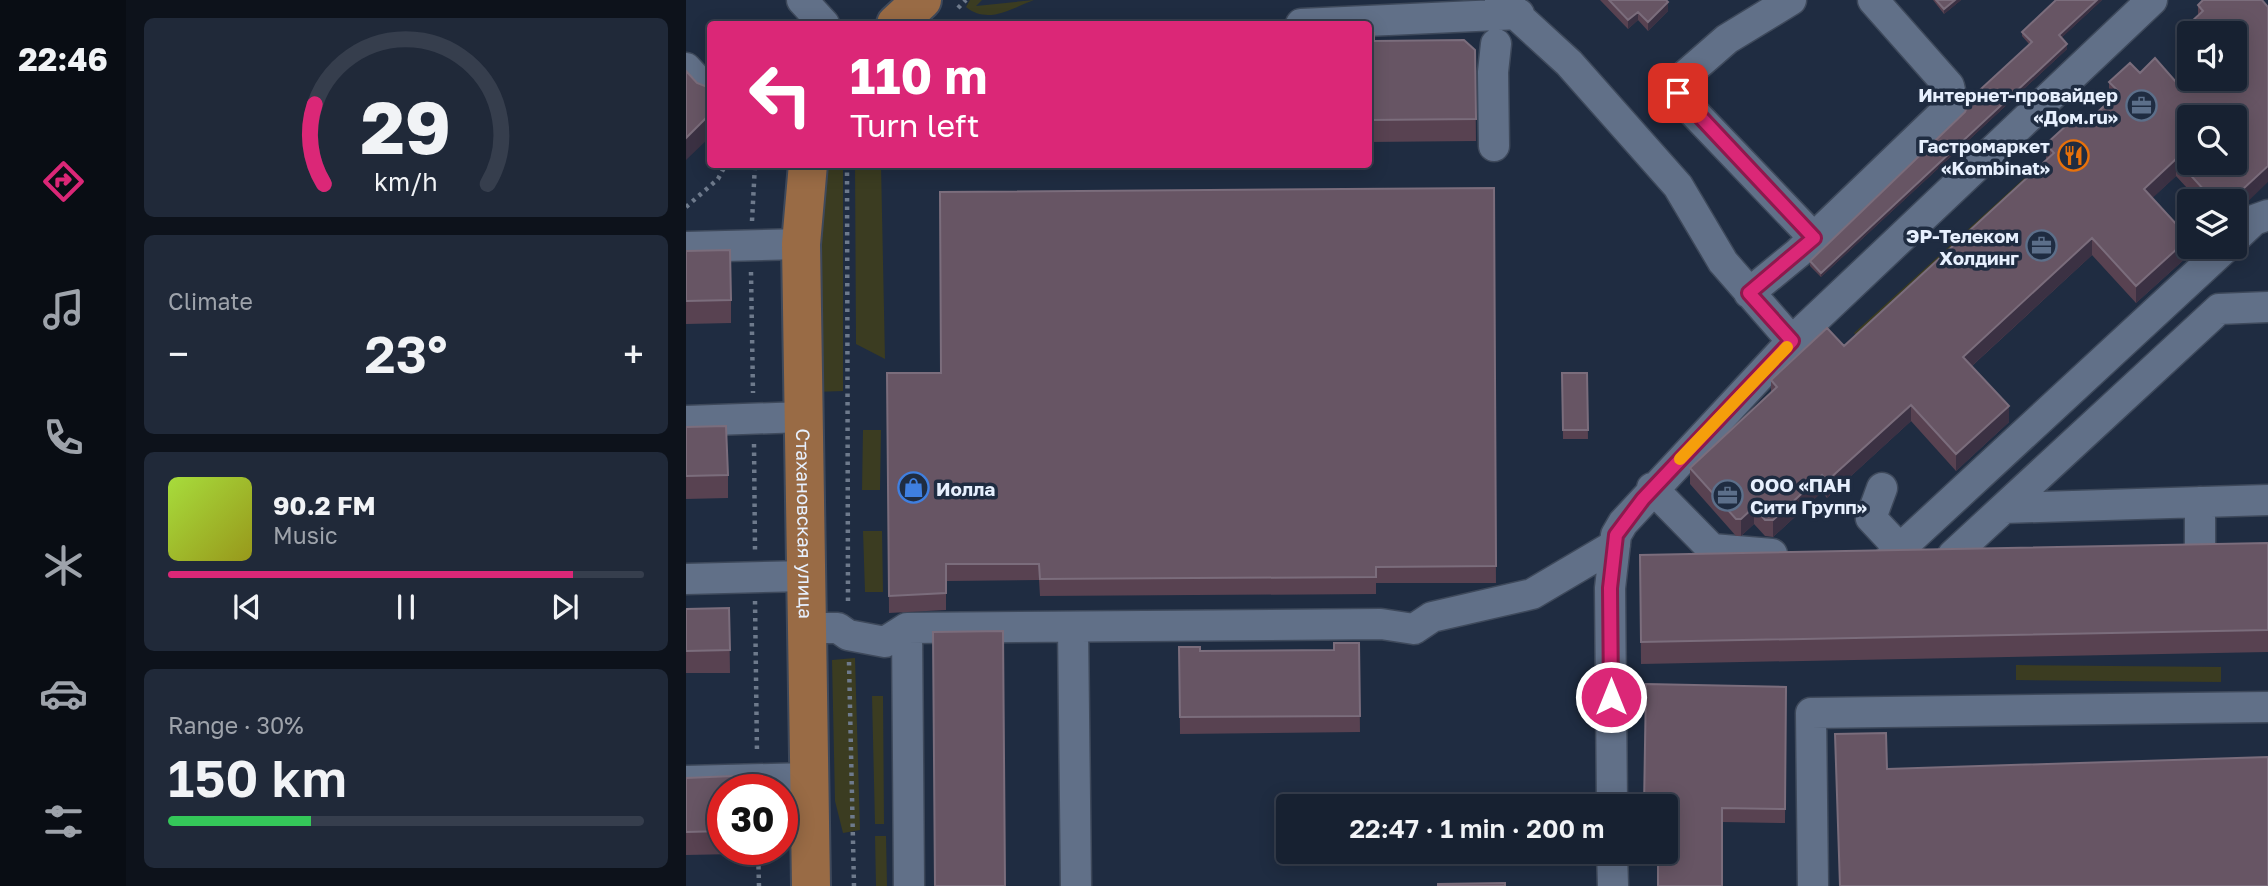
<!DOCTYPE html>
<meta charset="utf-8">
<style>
:root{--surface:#172131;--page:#202939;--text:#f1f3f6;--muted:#9ea3ab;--line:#363e4d;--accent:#db2777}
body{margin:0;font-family:"Golos Text",sans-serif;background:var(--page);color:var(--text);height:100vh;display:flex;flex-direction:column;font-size:26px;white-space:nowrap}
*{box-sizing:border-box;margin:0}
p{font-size:23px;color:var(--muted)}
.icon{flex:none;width:38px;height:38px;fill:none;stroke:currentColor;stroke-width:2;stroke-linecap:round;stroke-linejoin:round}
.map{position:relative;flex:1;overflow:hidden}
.panel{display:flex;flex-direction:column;gap:18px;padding:18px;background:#0d121b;width:560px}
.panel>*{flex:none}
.guide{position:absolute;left:21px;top:21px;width:665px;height:147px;border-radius:7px;box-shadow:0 4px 18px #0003,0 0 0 2px var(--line);background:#db2777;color:#fff;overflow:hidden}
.fabs{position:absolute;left:1491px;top:21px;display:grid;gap:14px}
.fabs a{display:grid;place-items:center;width:70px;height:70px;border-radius:7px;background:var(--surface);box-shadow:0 4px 18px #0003,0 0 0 2px var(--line);font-size:35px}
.speed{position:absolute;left:21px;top:774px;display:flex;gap:14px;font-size:35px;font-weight:700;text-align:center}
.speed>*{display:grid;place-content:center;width:91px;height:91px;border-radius:50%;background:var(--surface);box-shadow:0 4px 18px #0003,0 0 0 2px var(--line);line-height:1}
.speed .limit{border:10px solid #d22;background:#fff;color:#111}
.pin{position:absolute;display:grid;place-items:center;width:60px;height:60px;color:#fff;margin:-30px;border-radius:14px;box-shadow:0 4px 10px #0006}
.me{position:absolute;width:77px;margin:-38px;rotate:0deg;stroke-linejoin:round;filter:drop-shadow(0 0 5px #0008)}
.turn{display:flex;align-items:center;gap:24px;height:147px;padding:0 28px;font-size:32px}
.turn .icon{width:91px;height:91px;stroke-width:2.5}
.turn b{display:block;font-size:49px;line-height:60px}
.big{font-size:52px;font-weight:600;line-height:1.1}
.panel .tile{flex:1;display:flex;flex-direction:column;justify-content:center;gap:10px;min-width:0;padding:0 24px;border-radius:10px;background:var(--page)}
.panel .dial{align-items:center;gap:0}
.dial svg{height:182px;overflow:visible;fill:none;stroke:var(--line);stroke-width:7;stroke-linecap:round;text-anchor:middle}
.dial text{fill:var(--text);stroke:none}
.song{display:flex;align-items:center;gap:21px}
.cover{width:84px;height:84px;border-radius:10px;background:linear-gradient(135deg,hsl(80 70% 55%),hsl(60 70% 35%))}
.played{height:7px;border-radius:4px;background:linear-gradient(90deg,var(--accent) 85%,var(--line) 85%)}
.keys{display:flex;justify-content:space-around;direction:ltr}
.heat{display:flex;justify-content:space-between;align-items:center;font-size:38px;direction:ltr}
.charge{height:10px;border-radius:5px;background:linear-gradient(90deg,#34c759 30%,var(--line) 0)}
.trip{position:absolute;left:590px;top:794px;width:402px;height:70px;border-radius:7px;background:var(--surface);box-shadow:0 4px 18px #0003,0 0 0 2px var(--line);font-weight:600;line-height:70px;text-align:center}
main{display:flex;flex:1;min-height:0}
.dock{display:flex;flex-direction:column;width:126px;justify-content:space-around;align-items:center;background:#090d14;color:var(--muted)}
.dock .icon{width:49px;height:49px}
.dock .current{color:var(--accent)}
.dock b{font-size:32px;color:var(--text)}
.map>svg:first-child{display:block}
</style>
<main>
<nav class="dock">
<b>22:46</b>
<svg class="icon current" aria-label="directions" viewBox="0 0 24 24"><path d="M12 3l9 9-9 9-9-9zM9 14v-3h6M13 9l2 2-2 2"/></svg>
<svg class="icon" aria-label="music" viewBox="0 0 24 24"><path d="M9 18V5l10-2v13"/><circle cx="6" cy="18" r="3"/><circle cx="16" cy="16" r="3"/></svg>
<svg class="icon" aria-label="phone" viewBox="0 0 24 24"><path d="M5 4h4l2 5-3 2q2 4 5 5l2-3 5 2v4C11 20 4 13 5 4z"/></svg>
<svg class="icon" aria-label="climate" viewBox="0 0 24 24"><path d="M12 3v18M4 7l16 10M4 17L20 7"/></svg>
<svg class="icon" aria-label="car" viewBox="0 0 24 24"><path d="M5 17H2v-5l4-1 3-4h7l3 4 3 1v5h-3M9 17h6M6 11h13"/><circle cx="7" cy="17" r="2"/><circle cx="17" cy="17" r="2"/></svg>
<svg class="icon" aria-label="filters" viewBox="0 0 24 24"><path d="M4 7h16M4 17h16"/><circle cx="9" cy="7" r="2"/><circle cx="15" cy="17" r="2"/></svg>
</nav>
<section class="panel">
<div class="tile dial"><svg viewBox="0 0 100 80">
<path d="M14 69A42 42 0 1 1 86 69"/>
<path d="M14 69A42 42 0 0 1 10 34" stroke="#db2777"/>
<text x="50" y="56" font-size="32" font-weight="700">29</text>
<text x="50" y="72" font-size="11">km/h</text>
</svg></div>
<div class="tile"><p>Climate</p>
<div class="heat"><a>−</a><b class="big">23°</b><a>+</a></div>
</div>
<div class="tile">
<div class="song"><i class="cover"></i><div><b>90.2 FM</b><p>Music</p></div></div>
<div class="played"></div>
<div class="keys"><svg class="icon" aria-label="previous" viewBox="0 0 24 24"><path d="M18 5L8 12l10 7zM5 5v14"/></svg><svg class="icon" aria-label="pause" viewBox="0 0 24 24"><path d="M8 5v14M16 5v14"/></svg><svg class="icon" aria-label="next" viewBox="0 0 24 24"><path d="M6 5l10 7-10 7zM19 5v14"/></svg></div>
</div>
<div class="tile"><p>Range · 30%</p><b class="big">150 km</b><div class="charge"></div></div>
</section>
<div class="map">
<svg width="1582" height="886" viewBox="0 0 1582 886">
<rect width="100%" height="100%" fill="#1f2c41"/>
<path fill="#3b3c21" d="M284,0H296L290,6L348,0C326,8 302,25 280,7Z
M1356,162L1362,168L1174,339L1168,333Z
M135,165H157V391L128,392Z
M169,165H195L199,359L170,344Z
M177,430H195L194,490H176Z
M177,531H196L197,592H179Z
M169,658L174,830L157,833L149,801L146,660Z
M1330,665L1535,667V682L1330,680Z
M186,696H197L198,824H189Z
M189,836H200L201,886H190Z"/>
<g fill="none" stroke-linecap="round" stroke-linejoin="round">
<defs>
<path id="minor" d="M116,0L138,24
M814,0L883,63L992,186L1037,262L1106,341
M1105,0L1041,39L994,80L991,89L996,100L1128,238
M615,24L833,14
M0,68L24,94
M808,146L807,72L810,44
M1549,238L1568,220L1582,215
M0,247L115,244
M1063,293L1112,253L1267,104L1263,86L1187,0
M0,421L117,417
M966,488L1026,549L1086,554
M1196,488L1185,518L1214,549
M1318,508L1582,500
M1514,547V502
M1267,555L1533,309L1582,307
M1205,557L1540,247
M0,579L120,576
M387,627L390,886
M121,628H152L162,635L199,642L221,628L695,624L728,629L746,617L846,594L929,545
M221,628L223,886
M0,781L123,778
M926,807L924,588L930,535L937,523L1106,341L1466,0
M926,852L927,886
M1127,886L1125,713L1582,707"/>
<g id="major">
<path d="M210,24L236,0"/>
<path id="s1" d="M122,164L115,244L125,886"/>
</g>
</defs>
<use href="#minor" stroke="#3e495b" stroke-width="33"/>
<use href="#major" stroke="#3e495b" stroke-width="42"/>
<path stroke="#6e7a8c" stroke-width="4.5" stroke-dasharray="3.5 5" stroke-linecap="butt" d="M272,8L280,0
M161,164L162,605
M0,207L32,179L40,164
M66,221L69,164
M65,272L67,393
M68,444L69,550
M69,601L71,753
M163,662L168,886
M72,849L73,886"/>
<use href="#minor" stroke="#617088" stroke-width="30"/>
<use href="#major" stroke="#996b45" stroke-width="38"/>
</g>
<path fill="#584251" d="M914,0H980L982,11L962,31L952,20L942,29Z
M1247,0H1275L1258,14Z
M1370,0H1416L1375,38L1381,49L1135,277L1124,266V261L1279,112L1343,44L1336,36V32Z
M1576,0L1549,201H1513L1490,176L1466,198L1503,255L1450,303L1406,255L1286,366L1323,422L1270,471L1225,421L1141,498L1136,492L1087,537L1079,536L1068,524L1055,536H1050L1004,484V468L1085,393V380L1158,346L1360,160V144L1401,122L1425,100L1423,99V82L1454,73L1490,82L1549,33H1505V22L1512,16V5Z
M682,33L688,41L789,50L790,141L682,142Z
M808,188L810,583H690V594L354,596L353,580L260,581V610L203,613L201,373H255Z
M0,251L45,300V323L0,324Z
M876,373H901L902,439H877Z
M0,427L42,475V498L0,499Z
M1582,543V652L955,664L954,555Z
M43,608L44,673H0V609Z
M673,643L674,732L494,734L493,647L514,651L648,650Z
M1100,687L1099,823L1036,822L980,852Z
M0,778L37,789V849H49V854L0,855Z"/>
<path fill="#3b3143" d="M1269,0H1275L1258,14V9Z
M1411,0H1416L1373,40V35Z
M982,2V11L962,31V22Z
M952,12V20L942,29V20Z
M1381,44V49L1135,277V273Z
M24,114V137L0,160V138Z
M1490,159V176L1458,206V189Z
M1582,166V182L1549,214V201H1544Z
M1406,238V255L1277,374V357Z
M1503,238V255L1450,303V286Z
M1225,405V421L1141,498V481Z
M1323,406V422L1270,471V454Z
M1136,475V492L1087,537V520Z
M1068,507V524L1055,536V519Z"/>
<path fill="#675564" stroke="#7b6d7c" stroke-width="2" fill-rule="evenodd" d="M923,0H980L982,2L962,22L952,12L942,20Z
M1250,0H1269L1258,9Z
M1370,0H1411L1373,35L1381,44L1135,273L1124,261L1279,112L1284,99L1346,42L1336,32Z
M1517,0H1576L1582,7V166L1544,201H1528L1490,159L1458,189L1503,238L1450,286L1406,238L1277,357L1323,406L1270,454L1225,405L1141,481L1136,475L1087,520H1079L1068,507L1055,519H1050L1004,468L1091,387L1085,380L1141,328L1158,346L1368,153L1360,144L1393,114L1401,122L1433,92L1423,82L1444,63L1454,73L1469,58L1490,82L1503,70V79H1549V33H1516L1505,22L1517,11L1512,5ZM1503,117H1549V163H1503Z
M682,33H688V41L778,40L789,50L790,119L682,120Z
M0,71L11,83L24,88V114L0,138Z
M808,188L810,566L690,567V577L354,579L353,564H260V593L203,596L201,373H255L254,192Z
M44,250L45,300L0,301V251Z
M876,373H901L902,430H877Z
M40,426L42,475L0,476V427Z
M1582,543V630L955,642L954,555Z
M43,608L44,650L0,651V609Z
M317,631L319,886H249L247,632Z
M648,643H673L674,716L494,717L493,647H514V651L648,650Z
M960,684L1100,687L1099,809L1036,808V886H972V852H980V807H958Z
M1200,733L1201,769L1582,757V886H1154L1149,734Z
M47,776V789H37V831L0,832V778Z
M819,883V886H752V884Z"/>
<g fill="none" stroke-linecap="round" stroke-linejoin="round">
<defs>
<path id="route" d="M925,697L924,588L930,535L957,499L1106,341L1063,293L1128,238L992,93"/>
</defs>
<use href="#route" stroke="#8e194d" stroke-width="18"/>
<use href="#route" stroke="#db2777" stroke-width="12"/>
<path stroke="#f59e0b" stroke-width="12" d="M994,459L1101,347"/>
</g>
<defs>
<symbol id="office-ring" viewBox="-11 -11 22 22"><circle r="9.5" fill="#1f2c41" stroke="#5c6f8a" stroke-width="1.5"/><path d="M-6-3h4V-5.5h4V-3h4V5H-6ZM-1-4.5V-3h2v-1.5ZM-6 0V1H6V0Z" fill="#5c6f8a"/></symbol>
<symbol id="restaurant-ring" viewBox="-11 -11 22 22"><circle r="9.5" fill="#1f2c41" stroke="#e8710a" stroke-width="1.5"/><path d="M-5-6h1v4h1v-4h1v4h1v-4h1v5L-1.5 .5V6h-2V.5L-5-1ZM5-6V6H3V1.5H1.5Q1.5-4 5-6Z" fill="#e8710a"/></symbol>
<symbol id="shop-ring" viewBox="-11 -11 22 22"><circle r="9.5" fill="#1f2c41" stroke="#3f7fe0" stroke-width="1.5"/><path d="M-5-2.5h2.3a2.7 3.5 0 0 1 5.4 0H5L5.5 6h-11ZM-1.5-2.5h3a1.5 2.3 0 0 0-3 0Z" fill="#3f7fe0"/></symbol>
</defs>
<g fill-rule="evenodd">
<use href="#office-ring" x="1438" y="88" width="35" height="35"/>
<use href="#restaurant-ring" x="1370" y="138" width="35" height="35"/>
<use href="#office-ring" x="1338" y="228" width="35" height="35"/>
<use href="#shop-ring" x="210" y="470" width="35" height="35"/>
<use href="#office-ring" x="1024" y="478" width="35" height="35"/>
</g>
<g text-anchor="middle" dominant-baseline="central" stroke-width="7" stroke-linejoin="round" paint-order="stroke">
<g font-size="19" font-weight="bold" fill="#e7f0fe" stroke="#1f2c41" text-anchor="end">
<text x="1432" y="94">Интернет-провайдер<tspan x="1432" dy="22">«Дом.ru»</tspan></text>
<text x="1364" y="145">Гастромаркет<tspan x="1364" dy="22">«Kombinat»</tspan></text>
<text x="1333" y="235">ЭР-Телеком<tspan x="1333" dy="22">Холдинг</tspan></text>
<text x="1064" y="484" text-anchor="start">ООО «ПАН<tspan x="1064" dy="22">Сити Групп»</tspan></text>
<text x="250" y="488" text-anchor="start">Иолла</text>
</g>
<g font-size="19" fill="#e7f0fe" stroke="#1f2c41">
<text stroke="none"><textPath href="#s1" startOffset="360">Стахановская улица</textPath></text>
</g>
</g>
</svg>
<div class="fabs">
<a><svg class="icon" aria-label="sound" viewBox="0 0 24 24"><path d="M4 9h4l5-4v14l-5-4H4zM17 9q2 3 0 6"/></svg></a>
<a><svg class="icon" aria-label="search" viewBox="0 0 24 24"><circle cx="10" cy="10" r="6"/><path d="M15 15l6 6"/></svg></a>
<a><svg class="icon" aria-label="layers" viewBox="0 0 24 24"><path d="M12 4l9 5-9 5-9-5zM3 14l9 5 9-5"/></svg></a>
</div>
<div class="speed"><div class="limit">30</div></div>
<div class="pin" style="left:992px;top:93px;background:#d93025"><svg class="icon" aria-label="arrive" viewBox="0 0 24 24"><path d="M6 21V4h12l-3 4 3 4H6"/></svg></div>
<svg class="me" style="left:925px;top:697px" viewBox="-20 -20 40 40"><circle r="17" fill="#db2777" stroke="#fff" stroke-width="3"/><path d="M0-11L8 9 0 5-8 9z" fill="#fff"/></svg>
<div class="trip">22:47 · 1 min · 200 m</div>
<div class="guide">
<div class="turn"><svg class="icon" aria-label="left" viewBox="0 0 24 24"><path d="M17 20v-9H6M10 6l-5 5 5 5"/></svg><div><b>110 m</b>Turn left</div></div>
</div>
</div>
</main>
